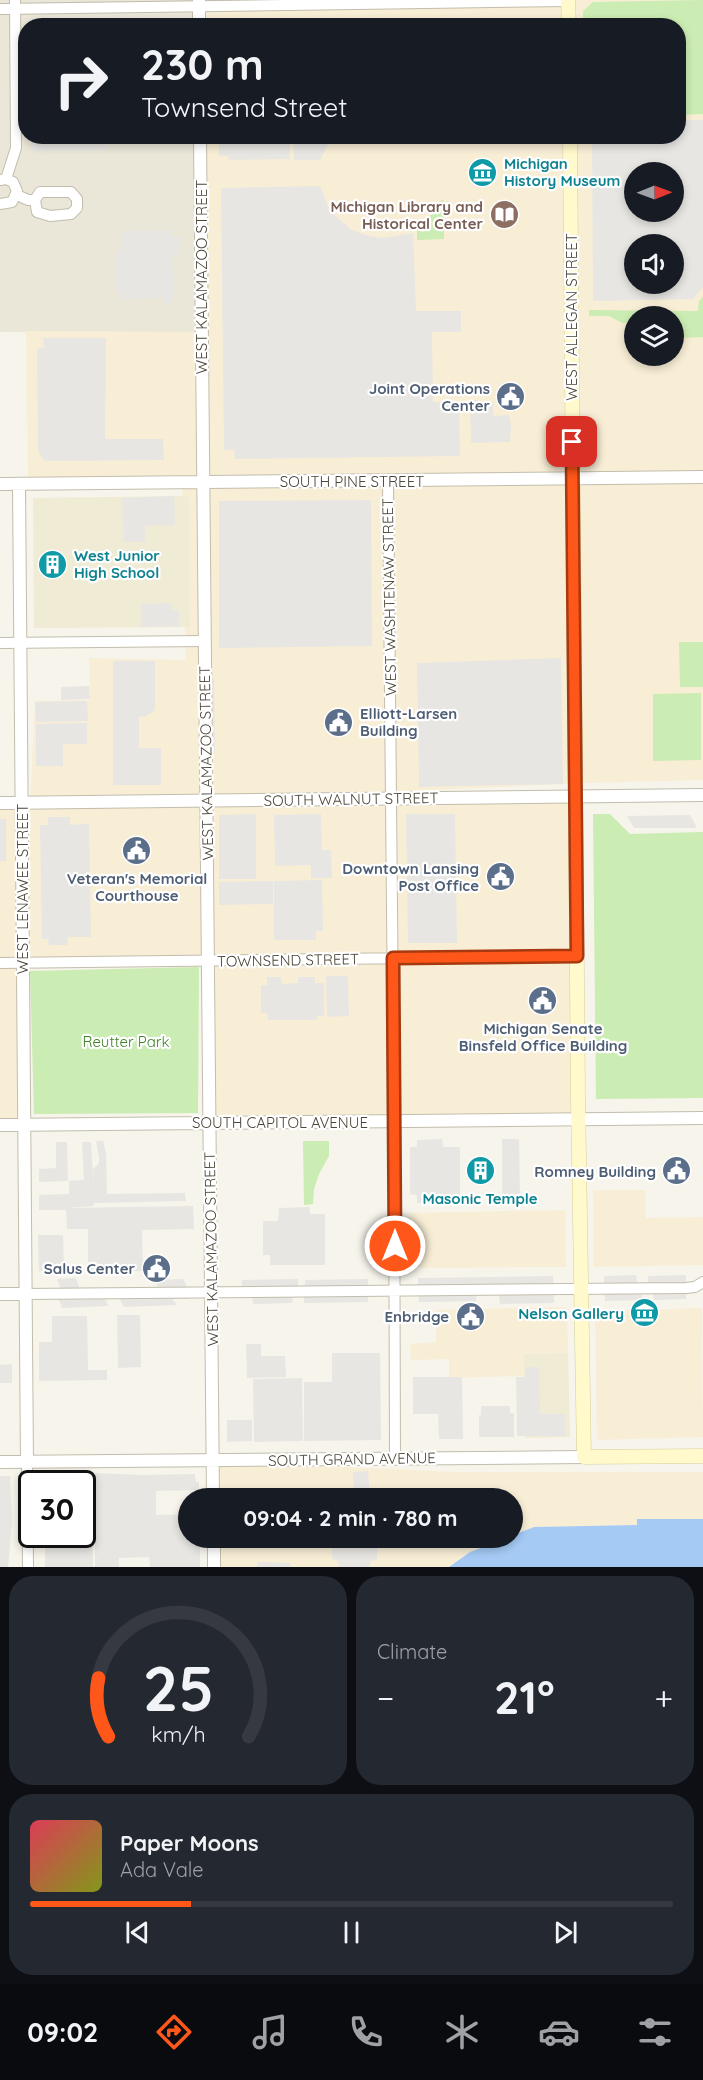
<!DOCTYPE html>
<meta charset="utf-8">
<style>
:root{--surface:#171b24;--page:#242831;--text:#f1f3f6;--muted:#9ea1a6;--line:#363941;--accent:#ff5719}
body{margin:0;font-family:Quicksand,sans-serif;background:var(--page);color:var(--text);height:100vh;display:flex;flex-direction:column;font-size:22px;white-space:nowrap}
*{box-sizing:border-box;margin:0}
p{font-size:20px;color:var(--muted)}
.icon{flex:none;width:33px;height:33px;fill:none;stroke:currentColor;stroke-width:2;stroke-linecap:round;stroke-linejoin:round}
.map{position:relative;height:1567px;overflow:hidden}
.side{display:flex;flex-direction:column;gap:9px;padding:9px;background:#0d0f14;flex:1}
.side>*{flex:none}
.hud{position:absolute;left:18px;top:18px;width:668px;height:126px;border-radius:24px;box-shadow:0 3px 9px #0003;background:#171b24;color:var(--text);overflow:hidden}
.needle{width:39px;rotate:89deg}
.tools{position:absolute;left:624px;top:162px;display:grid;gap:12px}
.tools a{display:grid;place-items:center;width:60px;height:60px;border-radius:50%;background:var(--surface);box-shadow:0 3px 9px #0003;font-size:30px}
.speed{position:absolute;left:18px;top:1470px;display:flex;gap:12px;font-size:30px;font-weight:700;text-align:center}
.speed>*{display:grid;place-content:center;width:78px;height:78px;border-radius:50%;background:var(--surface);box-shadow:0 3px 9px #0003;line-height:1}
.speed .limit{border:3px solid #111;border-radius:9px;background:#fff;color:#111}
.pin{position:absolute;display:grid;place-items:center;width:51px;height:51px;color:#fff;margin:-26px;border-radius:12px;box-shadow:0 3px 9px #0006}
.me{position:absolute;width:66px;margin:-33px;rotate:0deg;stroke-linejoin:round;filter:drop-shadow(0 0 4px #0008)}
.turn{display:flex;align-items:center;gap:21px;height:126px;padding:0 24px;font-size:27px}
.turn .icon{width:78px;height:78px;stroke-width:2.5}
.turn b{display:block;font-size:42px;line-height:51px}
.big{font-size:45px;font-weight:700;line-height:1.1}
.side .widget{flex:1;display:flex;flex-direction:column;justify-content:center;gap:9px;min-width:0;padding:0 21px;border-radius:24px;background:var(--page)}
.side .dial{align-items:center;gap:0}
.dial svg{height:156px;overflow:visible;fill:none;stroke:var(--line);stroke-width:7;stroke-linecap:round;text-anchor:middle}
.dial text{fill:var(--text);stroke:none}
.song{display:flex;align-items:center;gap:18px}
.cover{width:72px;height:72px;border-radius:9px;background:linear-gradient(135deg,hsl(350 70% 55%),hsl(70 70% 35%))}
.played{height:6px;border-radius:3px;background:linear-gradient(90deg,var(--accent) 25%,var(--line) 25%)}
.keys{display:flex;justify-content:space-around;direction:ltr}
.heat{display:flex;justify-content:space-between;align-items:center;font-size:33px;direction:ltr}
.side .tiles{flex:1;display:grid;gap:9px;grid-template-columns:1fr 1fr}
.widget:last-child{grid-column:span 2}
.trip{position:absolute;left:178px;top:1488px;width:345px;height:60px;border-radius:30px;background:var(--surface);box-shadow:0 3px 9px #0003;font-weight:700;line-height:60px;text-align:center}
.menu{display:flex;height:96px;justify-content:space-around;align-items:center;background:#090b0e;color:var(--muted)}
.menu .icon{width:42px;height:42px}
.menu .on{color:var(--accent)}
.menu b{font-size:27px;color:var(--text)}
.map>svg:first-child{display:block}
</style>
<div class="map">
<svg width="703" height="1567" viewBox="0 0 703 1567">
<rect width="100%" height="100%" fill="#f6f4eb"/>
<path fill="#eae7d9" d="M0,0H568L199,25L26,26V136L199,137L200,333L0,332Z"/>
<path fill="#f8eed6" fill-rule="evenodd" d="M568,0H703V780L587,783L230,799L575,797L578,1121L209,1122L207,961L23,963L24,1124H0V804L21,803L23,946L35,701L90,700L89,658L186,660L182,477L28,483L26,331L200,332L199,137L678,136V26H199V6ZM634,172H674V212H634ZM634,244H674V284H634ZM634,316H674V356H634Z
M593,1190H645L646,1218L703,1217V1265L594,1267Z
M565,1210L566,1267L409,1268V1213Z
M567,1307L568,1353L524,1354V1376L449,1378V1359L411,1360L410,1344L436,1342V1310Z
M702,1308L703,1437L597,1440L595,1311Z
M213,1461L454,1472H703V1519H637V1525L534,1527L513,1535V1498H213Z
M214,1538H507L470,1552L449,1567H214Z"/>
<path fill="#f0ebd4" d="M189,496L190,627L34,628L33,498Z
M568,1353L570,1437L525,1438L524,1354Z"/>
<path fill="#cbecb2" d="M703,0V114L678,115V26L583,25V11L593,2Z
M442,199L444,202V239L417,240V228L435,211Z
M703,297V337L680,338L674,330V316H634V322L622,323L609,316H589V310L698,311L699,301Z
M679,642H703V687H680Z
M701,693V760L653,761V694Z
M593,814H610L630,834L703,832V1098L596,1099Z
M199,967L198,1113L34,1114L30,971Z
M303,1141H329V1156L319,1174L314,1189L313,1204L304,1205Z"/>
<path fill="#e8e6e2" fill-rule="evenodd" d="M678,120H703V287L693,299L593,301L592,137L678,136ZM634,172H674V212H634ZM634,244H674V284H634Z
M32,137H108V150L32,151Z
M219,137H290V159L229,160L228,156H219Z
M293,137V136L332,137L320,160H294Z
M320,186L330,211L352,230L369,236L382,238L413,233L416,311H461V332H432L433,402H459L460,456L235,459L234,450H224L221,188Z
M172,230V237H179L180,254L172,255L174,298H171L172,305H163V298L121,299V294H116L115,250H122V231Z
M43,338H106L105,439H163L164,460L44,461L38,450L37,349L44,347Z
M470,400H478V402H493V416L509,415L511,426L510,442L471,443Z
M174,496L175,525L145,526V542H124L122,498Z
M371,500L372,646L219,648V501Z
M172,603V610H179V626L141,627V604Z
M561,658L563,784L419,787L417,663Z
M113,661H155V710L146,716L139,717V748H161V785H113Z
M210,678H214L215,752H211Z
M89,686L90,699L61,700V687Z
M87,701L88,721L36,722L35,702Z
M87,723V744H63V766H36V724Z
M256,814V879H219V815Z
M321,814L322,850H331L332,878H311V865L275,866L274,815Z
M406,814H455L457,943H408Z
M690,815L697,828H634L627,816Z
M48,817H70V825L89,824L91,937H68L67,945H49L48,939H42L40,825H48Z
M0,819H6V861H0Z
M322,880L323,931H316V940H274V881Z
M273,881V904L219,905V882Z
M326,976H348L349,1016L327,1017Z
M267,977H281L282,984L298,983V977H315V983H324V1016H317V1020H268L267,1013H261V985H267Z
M442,1139L443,1147H460V1203H417V1195L410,1194V1147H417V1140Z
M502,1139H519L520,1198L502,1199Z
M96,1141H103L106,1153L107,1194L185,1193L186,1201L94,1203L93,1206L66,1208L193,1206L194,1229L142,1230L143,1271L88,1272V1229H67L66,1210H39V1195L69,1194V1181L84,1180L82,1142H91L94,1193L93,1169L99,1163V1158Z
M56,1142H67L68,1181L39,1182V1169L56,1168Z
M310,1207V1214H325V1265H270V1255H263V1221H278L279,1208Z
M38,1235H63L64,1271H39Z
M636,1275L637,1283H648V1276L686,1275V1299L654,1300L653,1294H642L641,1300L605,1301L604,1276Z
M553,1276L554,1303L500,1304L499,1295H477L476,1301L419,1302L418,1278Z
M76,1278L80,1289H159L154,1280L183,1279L188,1288V1299H172L177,1305L124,1307L119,1298H105L108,1306L62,1308L55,1289H61L57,1279Z
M298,1279V1286L305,1285V1280L368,1279V1302L304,1303V1297H293L292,1303L253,1304L252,1297H242V1280Z
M117,1315H140L141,1367L118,1368Z
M52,1316H87L88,1370H107V1380L39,1381V1342H52Z
M246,1344H261V1356H285L286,1377L247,1378Z
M332,1353H380L381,1440L304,1441V1382H332Z
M12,1364V1383H0V1365Z
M525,1367H539L540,1414H565V1436H517L516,1377H525Z
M413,1377H462L463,1439H439L438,1414H413Z
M302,1378L303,1441L254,1442L253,1379Z
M481,1406H510V1413H514V1437H479V1415H481Z
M227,1420H252V1441L227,1442Z
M368,1471L370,1498H332V1496L352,1495L354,1493L353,1472Z
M95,1473L144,1475L195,1474L196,1482H199V1490L156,1491V1515L189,1514V1538H200V1567H150L149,1557L119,1558V1567H95Z
M0,1476H10L12,1522L8,1567H0Z
M51,1477H85L86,1483H92L93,1567H45V1535L82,1534V1484L48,1483H50Z
M332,1538H377V1560L371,1561L369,1567H339L338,1560L332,1559Z
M257,1562L290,1563L291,1567H257Z"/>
<path fill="#a5cbf5" d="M637,1519H703V1567H449L470,1552L507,1538H513V1535L534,1527L637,1525Z"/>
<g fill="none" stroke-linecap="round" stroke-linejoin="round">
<defs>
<path id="minor" d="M0,9L568,1
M6,179L16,148L15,0
M17,195L28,200H35L37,212L50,216L71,214L77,208V199L71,192H40L35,200
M0,204L12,202L17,191L13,182L6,179L0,180
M388,480L394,1121L395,1459
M0,643L204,641
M0,963L577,956
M24,1294L686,1288L695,1287L703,1282
M27,1462L28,1567"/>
<path id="tertiary" d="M199,0V26
M200,136L213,1498
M0,484L703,477
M19,484L27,1462
M0,803L703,795
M0,1125L703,1118
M0,1294H24
M0,1462L584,1457
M214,1538V1567"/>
<path id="secondary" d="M568,0L569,26
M570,136L578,1098L584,1457L703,1456"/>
</defs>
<use href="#minor" stroke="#c2bdac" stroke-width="12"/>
<use href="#tertiary" stroke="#c2bdac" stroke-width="14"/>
<use href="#secondary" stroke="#d8cf99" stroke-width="15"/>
<use href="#minor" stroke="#fff" stroke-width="10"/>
<use href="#tertiary" stroke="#fff" stroke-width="12"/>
<use href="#secondary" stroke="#fff9cc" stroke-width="14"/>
</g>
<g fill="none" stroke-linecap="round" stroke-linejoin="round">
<defs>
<path id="route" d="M395,1246L393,958L577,956L572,442"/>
</defs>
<use href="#route" stroke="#a63910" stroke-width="15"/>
<use href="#route" stroke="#ff5719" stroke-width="10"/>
</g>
<defs>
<symbol id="museum-disc" viewBox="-11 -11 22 22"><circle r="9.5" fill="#0f9aa8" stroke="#fff"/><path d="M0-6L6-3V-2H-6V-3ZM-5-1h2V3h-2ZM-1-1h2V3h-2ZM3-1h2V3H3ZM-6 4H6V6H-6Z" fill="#fff"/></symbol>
<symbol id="library-disc" viewBox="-11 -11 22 22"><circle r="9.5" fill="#8d6e63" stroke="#fff"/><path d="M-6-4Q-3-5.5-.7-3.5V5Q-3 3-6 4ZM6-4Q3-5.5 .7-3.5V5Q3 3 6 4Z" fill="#fff"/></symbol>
<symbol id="civic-disc" viewBox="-11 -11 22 22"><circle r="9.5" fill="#5c6f8a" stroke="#fff"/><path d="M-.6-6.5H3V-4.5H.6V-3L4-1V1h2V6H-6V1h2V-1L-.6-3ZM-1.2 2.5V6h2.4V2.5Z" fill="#fff"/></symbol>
<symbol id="building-disc" viewBox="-11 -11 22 22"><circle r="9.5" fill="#0f9aa8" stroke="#fff"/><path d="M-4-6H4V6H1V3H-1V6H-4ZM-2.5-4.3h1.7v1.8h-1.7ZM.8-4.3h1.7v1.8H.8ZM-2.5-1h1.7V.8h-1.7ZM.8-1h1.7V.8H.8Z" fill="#fff"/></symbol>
</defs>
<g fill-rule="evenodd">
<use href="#museum-disc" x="466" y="156" width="33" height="33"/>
<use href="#library-disc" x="488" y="198" width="33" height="33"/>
<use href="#civic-disc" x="494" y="380" width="33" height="33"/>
<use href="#building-disc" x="36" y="548" width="33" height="33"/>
<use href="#civic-disc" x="322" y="706" width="33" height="33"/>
<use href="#civic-disc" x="120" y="834" width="33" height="33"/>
<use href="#civic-disc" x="484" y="860" width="33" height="33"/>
<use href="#civic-disc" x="526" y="984" width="33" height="33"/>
<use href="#building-disc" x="464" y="1154" width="33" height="33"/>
<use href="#civic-disc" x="660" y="1154" width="33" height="33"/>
<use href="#civic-disc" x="140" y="1252" width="33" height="33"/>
<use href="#museum-disc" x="628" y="1296" width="33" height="33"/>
<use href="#civic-disc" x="454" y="1300" width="33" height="33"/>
</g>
<g text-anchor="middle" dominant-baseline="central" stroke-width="4.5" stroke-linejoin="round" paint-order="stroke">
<g font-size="15" font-weight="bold" fill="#0d838f" stroke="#fff" text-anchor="start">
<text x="504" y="163">Michigan<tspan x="504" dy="17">History Museum</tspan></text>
<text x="74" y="555">West Junior<tspan x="74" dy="17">High School</tspan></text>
<text x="480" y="1198" text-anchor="middle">Masonic Temple</text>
<text x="624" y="1313" text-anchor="end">Nelson Gallery</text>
</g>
<g font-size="15" font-weight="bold" fill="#785e54" stroke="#fff" text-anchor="end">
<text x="483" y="206">Michigan Library and<tspan x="483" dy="17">Historical Center</tspan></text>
</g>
<g font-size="15" fill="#4b4638" stroke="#fff">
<text transform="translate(201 277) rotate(-90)">WEST KALAMAZOO STREET</text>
<text transform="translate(571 317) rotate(-90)">WEST ALLEGAN STREET</text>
<text x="352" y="481">SOUTH PINE STREET</text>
<text transform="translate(389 597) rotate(-91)">WEST WASHTENAW STREET</text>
<text transform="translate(206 763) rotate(-91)">WEST KALAMAZOO STREET</text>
<text transform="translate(351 799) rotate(-1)">SOUTH WALNUT STREET</text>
<text transform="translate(22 889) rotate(-90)">WEST LENAWEE STREET</text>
<text transform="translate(288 960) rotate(-1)">TOWNSEND STREET</text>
<text x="280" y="1122">SOUTH CAPITOL AVENUE</text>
<text transform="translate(211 1249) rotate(-91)">WEST KALAMAZOO STREET</text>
<text transform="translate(352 1459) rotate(-1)">SOUTH GRAND AVENUE</text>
</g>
<g font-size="15" font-weight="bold" fill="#4e5e75" stroke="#fff" text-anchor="end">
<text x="490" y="388">Joint Operations<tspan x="490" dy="17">Center</tspan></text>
<text x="360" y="713" text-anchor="start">Elliott-Larsen<tspan x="360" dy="17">Building</tspan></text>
<text x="479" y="868">Downtown Lansing<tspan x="479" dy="17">Post Office</tspan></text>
<text x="137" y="878" text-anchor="middle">Veteran's Memorial<tspan x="137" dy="17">Courthouse</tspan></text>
<text x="543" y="1028" text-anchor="middle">Michigan Senate<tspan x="543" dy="17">Binsfeld Office Building</tspan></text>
<text x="656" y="1171">Romney Building</text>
<text x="135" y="1268">Salus Center</text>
<text x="449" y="1316">Enbridge</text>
</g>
<g font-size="15" fill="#3e8126" stroke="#fff">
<text x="126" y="1041">Reutter Park</text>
</g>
</g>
</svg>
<div class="tools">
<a><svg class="needle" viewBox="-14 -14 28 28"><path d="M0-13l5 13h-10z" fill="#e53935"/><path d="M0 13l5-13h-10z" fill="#9ea1a6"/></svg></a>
<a><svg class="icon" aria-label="sound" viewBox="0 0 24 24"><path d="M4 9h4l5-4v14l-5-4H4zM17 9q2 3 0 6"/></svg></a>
<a><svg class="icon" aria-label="layers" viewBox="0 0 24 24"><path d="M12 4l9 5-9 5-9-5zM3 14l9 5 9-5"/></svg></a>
</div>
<div class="speed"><div class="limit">30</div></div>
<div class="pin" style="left:572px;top:442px;background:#d93025"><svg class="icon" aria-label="arrive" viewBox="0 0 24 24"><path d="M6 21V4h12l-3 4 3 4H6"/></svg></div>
<svg class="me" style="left:395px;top:1246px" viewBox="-20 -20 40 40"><circle r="17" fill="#ff5719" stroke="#fff" stroke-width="3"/><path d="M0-11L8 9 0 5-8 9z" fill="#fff"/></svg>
<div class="trip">09:04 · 2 min · 780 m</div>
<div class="hud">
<div class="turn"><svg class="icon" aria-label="right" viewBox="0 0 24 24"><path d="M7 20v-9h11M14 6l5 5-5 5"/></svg><div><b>230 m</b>Townsend Street</div></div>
</div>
</div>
<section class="side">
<div class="tiles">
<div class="widget dial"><svg viewBox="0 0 100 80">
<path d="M14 69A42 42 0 1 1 86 69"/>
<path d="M14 69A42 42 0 0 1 9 39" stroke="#ff5719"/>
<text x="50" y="56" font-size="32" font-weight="700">25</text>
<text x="50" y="72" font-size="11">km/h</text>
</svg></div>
<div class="widget"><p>Climate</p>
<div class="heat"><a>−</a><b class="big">21°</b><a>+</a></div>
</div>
<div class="widget">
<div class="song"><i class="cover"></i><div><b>Paper Moons</b><p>Ada Vale</p></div></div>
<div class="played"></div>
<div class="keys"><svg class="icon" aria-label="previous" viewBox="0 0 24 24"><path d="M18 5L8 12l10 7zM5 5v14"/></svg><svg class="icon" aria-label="pause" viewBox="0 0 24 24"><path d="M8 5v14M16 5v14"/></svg><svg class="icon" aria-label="next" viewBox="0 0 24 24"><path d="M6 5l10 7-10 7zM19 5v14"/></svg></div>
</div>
</div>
</section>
<nav class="menu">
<b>09:02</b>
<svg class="icon on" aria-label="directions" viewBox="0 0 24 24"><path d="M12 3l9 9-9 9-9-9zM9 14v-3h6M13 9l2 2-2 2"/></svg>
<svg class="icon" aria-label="music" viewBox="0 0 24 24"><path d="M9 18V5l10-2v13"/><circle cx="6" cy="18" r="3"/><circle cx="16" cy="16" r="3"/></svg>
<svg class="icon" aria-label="phone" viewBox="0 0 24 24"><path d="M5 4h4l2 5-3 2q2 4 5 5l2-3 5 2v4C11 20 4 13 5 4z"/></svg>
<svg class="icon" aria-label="climate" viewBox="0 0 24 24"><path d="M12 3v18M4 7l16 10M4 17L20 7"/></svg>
<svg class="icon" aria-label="car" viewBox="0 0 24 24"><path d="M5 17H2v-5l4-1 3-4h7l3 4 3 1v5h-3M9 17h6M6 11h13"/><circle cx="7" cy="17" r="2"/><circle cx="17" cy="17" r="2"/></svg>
<svg class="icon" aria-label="filters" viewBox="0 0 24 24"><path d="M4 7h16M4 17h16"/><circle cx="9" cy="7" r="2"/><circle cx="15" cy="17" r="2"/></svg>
</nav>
